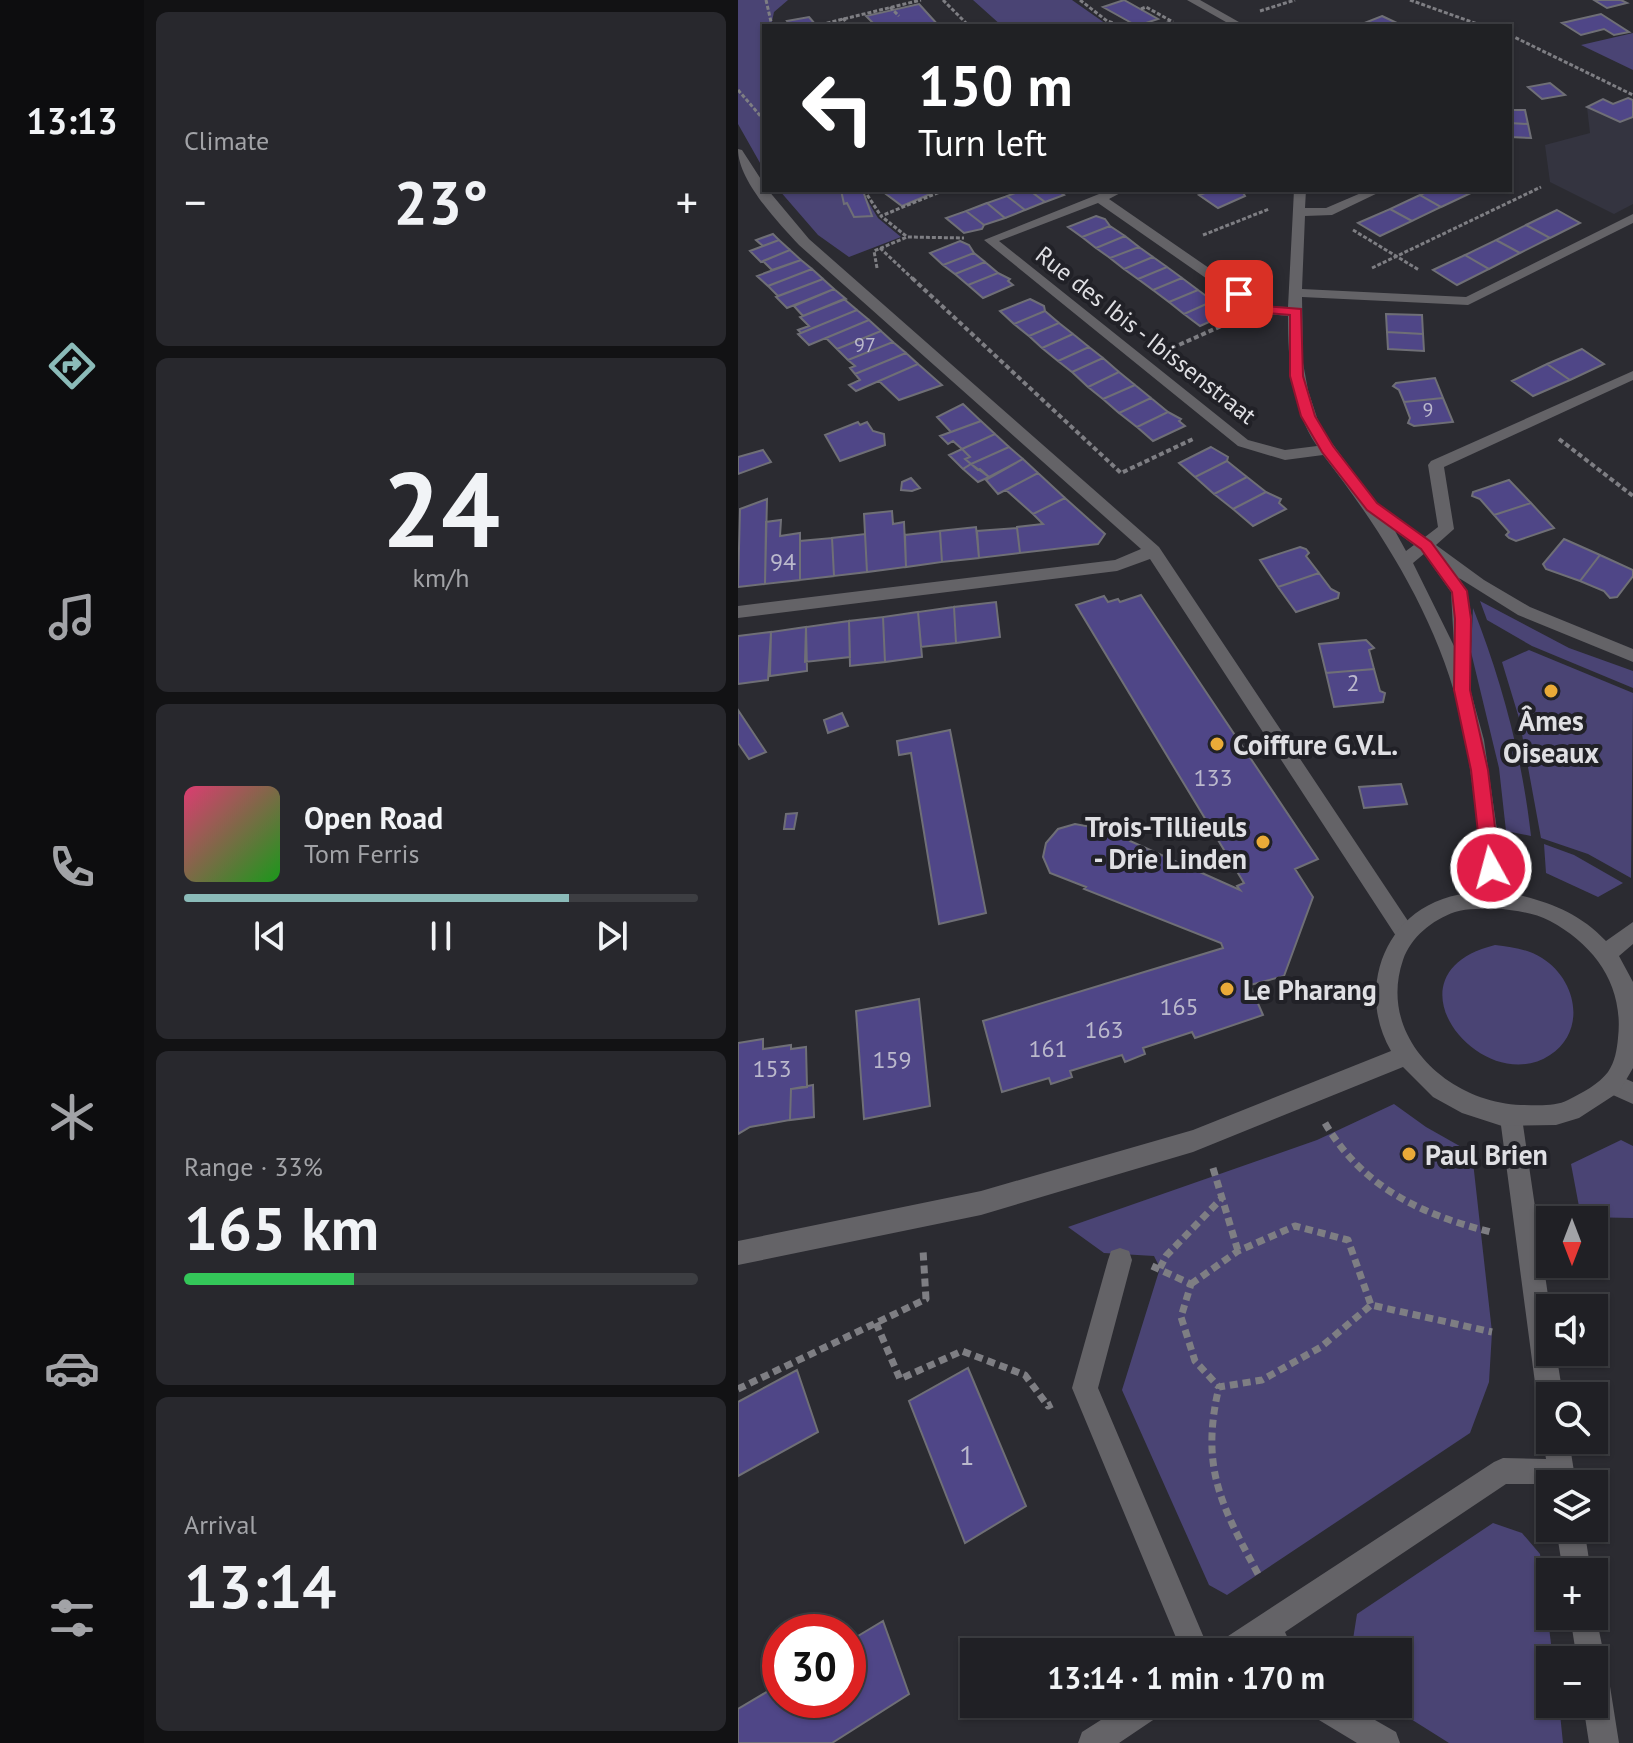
<!DOCTYPE html>
<meta charset="utf-8">
<style>
:root{--surface:#202025;--page:#28282d;--text:#f1f3f6;--muted:#a2a3a7;--line:#3d3e42;--accent:#8bbbb9}
body{margin:0;font-family:"PT Sans",sans-serif;background:var(--page);color:var(--text);height:100vh;display:flex;flex-direction:column;font-size:30px;white-space:nowrap}
*{box-sizing:border-box;margin:0}
p{font-size:26px;color:var(--muted)}
.icon{flex:none;width:44px;height:44px;fill:none;stroke:currentColor;stroke-width:2;stroke-linecap:round;stroke-linejoin:round}
.map{position:relative;flex:1;overflow:hidden}
.drawer{display:flex;flex-direction:column;gap:12px;padding:12px;background:#121214;width:594px}
.drawer>*{flex:none}
.top-card{position:absolute;left:24px;top:24px;width:750px;height:168px;border-radius:0px;box-shadow:0 2px 6px #0004,0 0 0 2px var(--line);background:#202124;color:#fff;overflow:hidden}
.needle{width:52px;rotate:180deg}
.fabs{position:absolute;left:798px;top:1206px;display:grid;gap:16px}
.fabs a{display:grid;place-items:center;width:72px;height:72px;border-radius:0px;background:var(--surface);box-shadow:0 2px 6px #0004,0 0 0 2px var(--line);font-size:40px}
.speed{position:absolute;left:24px;top:1614px;display:flex;gap:16px;font-size:40px;font-weight:700;text-align:center}
.speed>*{display:grid;place-content:center;width:104px;height:104px;border-radius:50%;background:var(--surface);box-shadow:0 2px 6px #0004,0 0 0 2px var(--line);line-height:1}
.speed .limit{border:12px solid #d22;background:#fff;color:#111}
.pin{position:absolute;display:grid;place-items:center;width:68px;height:68px;color:#fff;margin:-34px;border-radius:16px;box-shadow:0 4px 12px #0006}
.me{position:absolute;width:88px;margin:-44px;rotate:353deg;stroke-linejoin:round;filter:drop-shadow(0 0 6px #0008)}
.turn{display:flex;align-items:center;gap:28px;height:168px;padding:0 24px;font-size:36px}
.turn .icon{width:104px;height:104px;stroke-width:2.5}
.turn b{display:block;font-size:56px;line-height:68px}
.big{font-size:60px;font-weight:800;line-height:1.1}
.drawer .widget{flex:1;display:flex;flex-direction:column;justify-content:center;gap:12px;min-width:0;padding:0 28px;border-radius:12px;background:var(--page)}
.drawer .dial{align-items:center;gap:0}
.dial b{font-size:104px;line-height:1}
.song{display:flex;align-items:center;gap:24px}
.cover{width:96px;height:96px;border-radius:12px;background:linear-gradient(135deg,hsl(340 70% 55%),hsl(120 70% 35%))}
.played{height:8px;border-radius:4px;background:linear-gradient(90deg,var(--accent) 75%,var(--line) 75%)}
.keys{display:flex;justify-content:space-around;direction:ltr}
.heat{display:flex;justify-content:space-between;align-items:center;font-size:44px;direction:ltr}
.charge{height:12px;border-radius:6px;background:linear-gradient(90deg,#34c759 33%,var(--line) 0)}
.trip{position:absolute;left:222px;top:1638px;width:452px;height:80px;border-radius:0px;background:var(--surface);box-shadow:0 2px 6px #0004,0 0 0 2px var(--line);font-weight:800;line-height:80px;text-align:center}
main{display:flex;flex:1;min-height:0}
.tabs{display:flex;flex-direction:column;width:144px;justify-content:space-around;align-items:center;background:#0d0d0f;color:var(--muted)}
.tabs .icon{width:56px;height:56px}
.tabs .active{color:var(--accent)}
.tabs b{font-size:36px;color:var(--text)}
.map>svg:first-child{display:block}
</style>
<main>
<nav class="tabs">
<b>13:13</b>
<svg class="icon active" aria-label="directions" viewBox="0 0 24 24"><path d="M12 3l9 9-9 9-9-9zM9 14v-3h6M13 9l2 2-2 2"/></svg>
<svg class="icon" aria-label="music" viewBox="0 0 24 24"><path d="M9 18V5l10-2v13"/><circle cx="6" cy="18" r="3"/><circle cx="16" cy="16" r="3"/></svg>
<svg class="icon" aria-label="phone" viewBox="0 0 24 24"><path d="M5 4h4l2 5-3 2q2 4 5 5l2-3 5 2v4C11 20 4 13 5 4z"/></svg>
<svg class="icon" aria-label="climate" viewBox="0 0 24 24"><path d="M12 3v18M4 7l16 10M4 17L20 7"/></svg>
<svg class="icon" aria-label="car" viewBox="0 0 24 24"><path d="M5 17H2v-5l4-1 3-4h7l3 4 3 1v5h-3M9 17h6M6 11h13"/><circle cx="7" cy="17" r="2"/><circle cx="17" cy="17" r="2"/></svg>
<svg class="icon" aria-label="filters" viewBox="0 0 24 24"><path d="M4 7h16M4 17h16"/><circle cx="9" cy="7" r="2"/><circle cx="15" cy="17" r="2"/></svg>
</nav>
<section class="drawer">
<div class="widget"><p>Climate</p>
<div class="heat"><a>−</a><b class="big">23°</b><a>+</a></div>
</div>
<div class="widget dial"><b>24</b><p>km/h</p></div>
<div class="widget">
<div class="song"><i class="cover"></i><div><b>Open Road</b><p>Tom Ferris</p></div></div>
<div class="played"></div>
<div class="keys"><svg class="icon" aria-label="previous" viewBox="0 0 24 24"><path d="M18 5L8 12l10 7zM5 5v14"/></svg><svg class="icon" aria-label="pause" viewBox="0 0 24 24"><path d="M8 5v14M16 5v14"/></svg><svg class="icon" aria-label="next" viewBox="0 0 24 24"><path d="M6 5l10 7-10 7zM19 5v14"/></svg></div>
</div>
<div class="widget"><p>Range · 33%</p><b class="big">165 km</b><div class="charge"></div></div>
<div class="widget"><p>Arrival</p><b class="big">13:14</b></div>
</section>
<div class="map">
<svg width="895" height="1743" viewBox="0 0 895 1743">
<rect width="100%" height="100%" fill="#2b2b31"/>
<path fill="#343440" d="M890,98L895,100V204L876,214L812,182L807,145L852,133L849,107L865,99L875,104Z"/>
<path fill="#4a4474" d="M0,0H50L36,12L33,26H26V170L0,124Z
M235,0H334L371,26H264Z
M895,33V70L843,45Z
M41,190H123L140,218L163,237L111,257L80,235Z
M742,601L831,648L895,671V688L794,646L749,620Z
M735,608C764,682 784,756 793,836L768,831L761,768L733,652Z
M791,650L895,693L893,878L850,854L803,838L781,718L764,662Z
M806,844L836,855L885,883L860,897L808,873Z
M757,945C774,947 790,949 804,958C839,980 849,1031 812,1055C745,1100 640,974 757,945Z
M656,1104L688,1127L734,1153L754,1332L751,1382L732,1433L489,1595L471,1585L384,1390L422,1268L416,1256L366,1253L330,1227L579,1140Z
M883,1140L895,1146V1218L843,1217L833,1164Z
M755,1523L784,1533L802,1554L815,1660H812V1704H821L825,1743H711L649,1704H660V1652H613L619,1614Z"/>
<path fill="#4f4687" stroke="#6f6f76" stroke-width="2" d="M386,0L420,19L399,26L365,7Z
M856,0H883L889,3L869,8Z
M181,4L201,26H138L128,16Z
M863,14L891,32L876,35L866,29L843,35L824,23Z
M644,16L661,24L624,26V24Z
M71,17L77,24L53,26L49,21Z
M812,83L827,95L804,99L790,87Z
M890,98L895,100V117L882,122L849,107L865,99L875,104Z
M772,110H787L790,124L772,123Z
M772,123L790,124L793,138L772,137Z
M103,190L125,191L134,216L116,217L109,203L106,204Z
M158,190H202L164,206L148,194Z
M285,190H291L307,202L287,210L269,196Z
M291,190H319L326,195L307,202Z
M476,190L504,191L507,196L480,208L461,195Z
M693,190H727L733,193L703,207L682,195Z
M682,195L703,207L674,221L652,209Z
M269,196L287,210L267,218L249,203Z
M249,203L267,218L246,225L228,211Z
M652,209L674,221L642,236L620,223Z
M819,210L842,223L812,238L788,225Z
M228,211L246,225L244,229L226,233L208,218Z
M358,216L367,219L372,226L344,237L330,227Z
M788,225L812,238L782,253L758,240Z
M372,226L387,236L358,248L344,237Z
M35,234L41,240L25,246L18,240Z
M387,236L401,247L372,258L358,248Z
M41,240L52,250L23,262L12,251Z
M758,240L782,253L751,269L727,255Z
M222,241L231,245L236,253L205,265L192,253Z
M401,247L415,257L386,269L372,258Z
M52,250L63,260L34,270L25,261Z
M236,253L247,262L217,274L205,265Z
M727,255L751,269L719,285L695,270Z
M415,257L429,267L400,279L386,269Z
M63,260L74,269L30,286L19,276Z
M247,262L260,273L230,285L217,274Z
M429,267L444,278L415,290L400,279Z
M74,269L85,279L40,296L30,286Z
M260,273L272,279L270,281L275,285L245,298L230,285Z
M444,278L460,290L431,302L415,290Z
M85,279L96,289L49,308L38,297Z
M96,289L108,299L65,316L56,306Z
M460,290L475,301L446,314L431,302Z
M106,299L119,310L63,333L60,330L71,326L62,317Z
M292,299L306,306L307,311L276,324L262,311Z
M475,301L487,306L486,309L491,313L462,326L446,314Z
M119,310L131,320L71,345L60,334Z
M307,311L321,323L291,336L276,324Z
M648,314L684,315L685,334L649,332Z
M131,320L143,331L99,349L88,338Z
M321,323L335,334L304,348L291,336Z
M143,331L155,342L110,360L99,349Z
M649,332L685,334L686,351L650,349Z
M335,334L351,347L320,361L304,348Z
M155,342L168,353L117,374L112,368L117,366L110,360Z
M351,347L365,358L334,372L320,361Z
M844,349L866,364L832,380L809,364Z
M168,353L180,364L118,391L111,385L122,380L117,374Z
M365,358L381,372L350,387L334,372Z
M180,364L204,385L161,400L141,381Z
M809,364L832,380L795,396L774,381Z
M381,372L397,385L365,399L350,387Z
M697,378L705,398L666,402L661,390L655,386L658,383Z
M397,385L413,398L381,413L365,399Z
M413,398L430,412L399,427L381,413Z
M705,398L715,422L676,426L670,423L672,418L666,402Z
M225,404L243,421L213,432L199,417Z
M430,412L443,419L441,421L447,426L415,441L399,427Z
M243,421L257,434L224,449L215,441L210,444L202,436Z
M120,422L122,425L129,422L135,431L146,434L147,445L102,461L87,435Z
M257,434L271,447L233,464L227,459L232,457L224,449Z
M271,447L285,459L251,477L233,464Z
M473,447L490,457L489,461L457,477L441,463Z
M224,449L232,457L227,459L233,464L225,469L211,455Z
M25,450L33,462L0,474V457Z
M285,459L300,473L260,494L248,480Z
M489,461L509,477L476,494L457,477Z
M233,464L240,470L242,469L251,477L240,482L225,469Z
M300,473L327,498L295,514L268,490Z
M509,477L528,492L495,509L476,494Z
M173,478L182,488L174,491L163,490L164,482Z
M771,480L793,503L756,515L742,499L734,496L735,492Z
M528,492L543,499L541,503L548,509L515,526L495,509Z
M327,498L367,534L360,544L282,553L279,527L305,524L295,514Z
M29,499L27,584L0,587L2,509Z
M793,503L816,528L778,541L771,538L768,535L771,532L756,515Z
M154,511L155,524L166,522L168,567L129,572L126,514Z
M43,520L42,536L62,533V580L27,584L28,522Z
M238,527L241,558L204,562L202,531Z
M279,528L282,553L241,558L239,531Z
M202,531L204,562L168,567L167,535Z
M127,534L129,572L96,576L94,538Z
M94,538L96,576L62,580V541Z
M826,539L862,555L842,581L808,569L805,564Z
M562,547L568,549L571,553L568,556L581,573L540,587L522,560Z
M862,555L895,570V576L879,597L872,598L866,591L842,581Z
M581,573L593,589L601,593L600,598L558,612L540,587Z
M403,595L580,859L557,869L575,897L546,976L512,985L525,1015L457,1038L454,1032L405,1048L407,1054L387,1062L384,1055L332,1071L334,1077L313,1084L311,1078L264,1092L245,1021L485,948L483,943L346,889L348,887L312,873L305,857L308,843L320,829L337,824L353,827L359,819L395,835L392,841L502,890L499,886L506,883L338,605L366,596L370,602L380,599L382,602Z
M258,602L262,637L218,643L216,607Z
M216,607L218,643L183,647L180,612Z
M180,612L184,657L147,662L145,617Z
M145,617L147,662L112,666L111,621Z
M111,621L112,657L67,662L68,627Z
M68,627L69,671L32,676L33,632Z
M33,632L30,680L0,684V636Z
M628,640L636,648L631,650L636,669L588,673L581,644Z
M636,669L642,691L647,693L645,702L596,707L588,673Z
M0,710L28,752L11,759L0,743Z
M104,713L110,726L90,733L86,720Z
M212,730L248,913L201,924L173,753L161,755L159,741Z
M663,784L669,804L626,808L621,787Z
M59,813L56,829H46L48,814Z
M181,999L192,1106L126,1119L118,1011Z
M25,1039V1049L53,1045V1049L68,1047L69,1087L53,1089L52,1120L12,1127L0,1134V1043Z
M75,1085L76,1117L52,1120L53,1089Z
M230,1368L288,1506L227,1543L171,1401Z
M59,1370L80,1432L0,1476V1402Z
M145,1621L171,1694L94,1743H0V1709L42,1684V1700H110V1642Z"/>
<g fill="none" stroke-linecap="round" stroke-linejoin="round">
<path stroke="#7e7e83" stroke-width="3" stroke-dasharray="4 2" stroke-linecap="butt" d="M28,0L34,26
M205,0L231,26
M342,0L369,21L385,26
M672,0L745,26
M152,7L161,16
M403,9L408,7L435,22
M522,11L557,0
M105,18L111,26
M77,26L183,0
M417,26L433,22
M772,35L895,95
M0,90L26,120
M126,190L143,216
M615,230L681,270
M465,235L531,209
M168,236L143,216L207,190
M142,248L176,280
M139,268L136,251L169,237L226,238
M634,268L803,187"/>
<path stroke="#7e7e83" stroke-width="4" stroke-dasharray="5 3" stroke-linecap="butt" d="M174,278L383,473L455,439
M434,348L490,323
M821,439L895,496"/>
<path stroke="#7e7e83" stroke-width="7" stroke-dasharray="8 5" stroke-linecap="butt" d="M587,1123C624,1187 684,1215 753,1232
M475,1168L500,1251
M414,1266L453,1284L443,1317L457,1361L481,1387
M422,1268L428,1256L484,1198
M453,1284L500,1251L557,1226L610,1240L633,1305
M138,1323L162,1379L224,1351L287,1375L310,1406L314,1404
M0,1389L188,1299L185,1250
M520,1574C483,1505 462,1467 481,1387L524,1380L583,1347L633,1305L754,1332"/>
<path fill="#646367" fill-rule="evenodd" d="M449,0H462L508,26H495Z
M0,149L4,150L26,184V190H30L71,239L421,547L674,927L677,933L674,939L667,942L660,939L412,559L379,571L0,618V606L377,560L403,549L61,245C40,222 0,181 0,149Z
M371,190H388L371,199L526,306L550,307L556,190H568L567,208H588L630,190H646L594,215L567,216L564,289L728,297L895,214V223L730,305L564,297L565,363L570,390L582,427L642,508L687,537L700,527L690,465L693,461L895,371V380L706,467L716,529L698,545L746,580L792,607L895,649V662L780,615L721,578L729,591L734,619L731,685L746,740L769,899L766,905L759,908L752,905L749,899C739,839 736,777 723,718C701,621 645,532 585,455L547,460L500,446L246,240ZM360,203L518,313L550,316C550,361 553,408 579,446L547,450L510,440L261,241ZM657,531L676,545L668,551ZM687,553L693,558L691,561L713,592L716,646L675,563Z
M874,1073L895,1082V1104L866,1091L863,1084L866,1077Z
M773,1107L781,1110L784,1118L812,1309V1352H818L825,1396H812V1411L803,1407L799,1398L762,1118L765,1110Z
M382,1248L391,1251L394,1260L360,1388L472,1652H444L334,1388L370,1260L373,1251Z
M812,1429V1440H831L838,1484H768L547,1632L556,1652H527L524,1647L516,1652H477L481,1642L756,1462L765,1458L808,1459L805,1440Z
M818,1528H846L853,1572H825Z
M856,1606L867,1660L864,1669L871,1680L881,1743H851L845,1704H856V1660H839L832,1616H856Z
M388,1704H429L424,1714L381,1743H340L344,1732Z
M566,1704H609L658,1732L662,1743H619L571,1714Z"/>
<path fill="#646367" fill-rule="evenodd" d="M759,890C802,899 837,908 868,941L895,922V944L881,956L895,982V1068L881,1092L841,1118L818,1125L764,1126L724,1113L695,1097L665,1067L455,1152L243,1215L0,1265V1241L243,1191L455,1130L653,1051C622,998 640,927 697,902C718,893 737,892 759,890ZM759,908C777,911 795,912 812,921C857,945 886,986 880,1038C879,1049 877,1062 870,1072C861,1084 844,1093 830,1100C817,1107 798,1105 783,1105C709,1102 639,1036 665,960C673,937 694,920 717,912C730,908 745,909 759,908Z"/>
</g>
<path fill="#e11d48" stroke="#92132f" stroke-width="2" d="M501,291L526,306L563,309L565,376L577,416L595,446L639,503L693,542L729,591L733,619L732,690L750,770L762,868L759,874H746L744,868L733,770L716,690L717,619L714,592L683,549L629,510L584,452L563,416L552,376V315L519,312L496,297V292Z"/>
<g fill="#eaaa38" stroke="#212127" stroke-width="3">
<circle cx="813" cy="691" r="8"/>
<circle cx="479" cy="744" r="8"/>
<circle cx="525" cy="842" r="8"/>
<circle cx="489" cy="989" r="8"/>
<circle cx="671" cy="1154" r="8"/>
</g>
<g text-anchor="middle" dominant-baseline="central" stroke-width="8" stroke-linejoin="round" paint-order="stroke">
<g font-size="20" fill="#bbb9cc">
<text x="127" y="345">97</text>
<text x="690" y="410">9</text>
</g>
<g font-size="24" fill="#dfdfe3" stroke="#212127">
<text transform="translate(408 335) rotate(38)">Rue des Ibis - Ibissenstraat</text>
</g>
<g font-size="24" fill="#bbb9cc">
<text x="45" y="561">94</text>
<text x="615" y="682">2</text>
<text x="475" y="777">133</text>
<text x="441" y="1006">165</text>
<text x="366" y="1029">163</text>
<text x="310" y="1048">161</text>
<text x="154" y="1059">159</text>
<text x="34" y="1068">153</text>
</g>
<g font-size="28" font-weight="bold" fill="#dfdfe3" stroke="#212127" text-anchor="start">
<text x="813" y="720" text-anchor="middle">Âmes<tspan x="813" dy="32">Oiseaux</tspan></text>
<text x="495" y="744">Coiffure G.V.L.</text>
<text x="509" y="826" text-anchor="end">Trois-Tillieuls<tspan x="509" dy="32">- Drie Linden</tspan></text>
<text x="505" y="989">Le Pharang</text>
<text x="687" y="1154">Paul Brien</text>
</g>
<g font-size="28" fill="#bbb9cc">
<text x="229" y="1454">1</text>
</g>
</g>
</svg>
<div class="fabs">
<a><svg class="needle" viewBox="-14 -14 28 28"><path d="M0-13l5 13h-10z" fill="#e53935"/><path d="M0 13l5-13h-10z" fill="#a2a3a7"/></svg></a>
<a><svg class="icon" aria-label="sound" viewBox="0 0 24 24"><path d="M4 9h4l5-4v14l-5-4H4zM17 9q2 3 0 6"/></svg></a>
<a><svg class="icon" aria-label="search" viewBox="0 0 24 24"><circle cx="10" cy="10" r="6"/><path d="M15 15l6 6"/></svg></a>
<a><svg class="icon" aria-label="layers" viewBox="0 0 24 24"><path d="M12 4l9 5-9 5-9-5zM3 14l9 5 9-5"/></svg></a>
<a>+</a>
<a>−</a>
</div>
<div class="speed"><div class="limit">30</div></div>
<div class="pin" style="left:501px;top:294px;background:#d93025"><svg class="icon" aria-label="arrive" viewBox="0 0 24 24"><path d="M6 21V4h12l-3 4 3 4H6"/></svg></div>
<svg class="me" style="left:753px;top:868px" viewBox="-20 -20 40 40"><circle r="17" fill="#e11d48" stroke="#fff" stroke-width="3"/><path d="M0-11L8 9 0 5-8 9z" fill="#fff"/></svg>
<div class="trip">13:14 · 1 min · 170 m</div>
<div class="top-card">
<div class="turn"><svg class="icon" aria-label="left" viewBox="0 0 24 24"><path d="M17 20v-9H6M10 6l-5 5 5 5"/></svg><div><b>150 m</b>Turn left</div></div>
</div>
</div>
</main>
